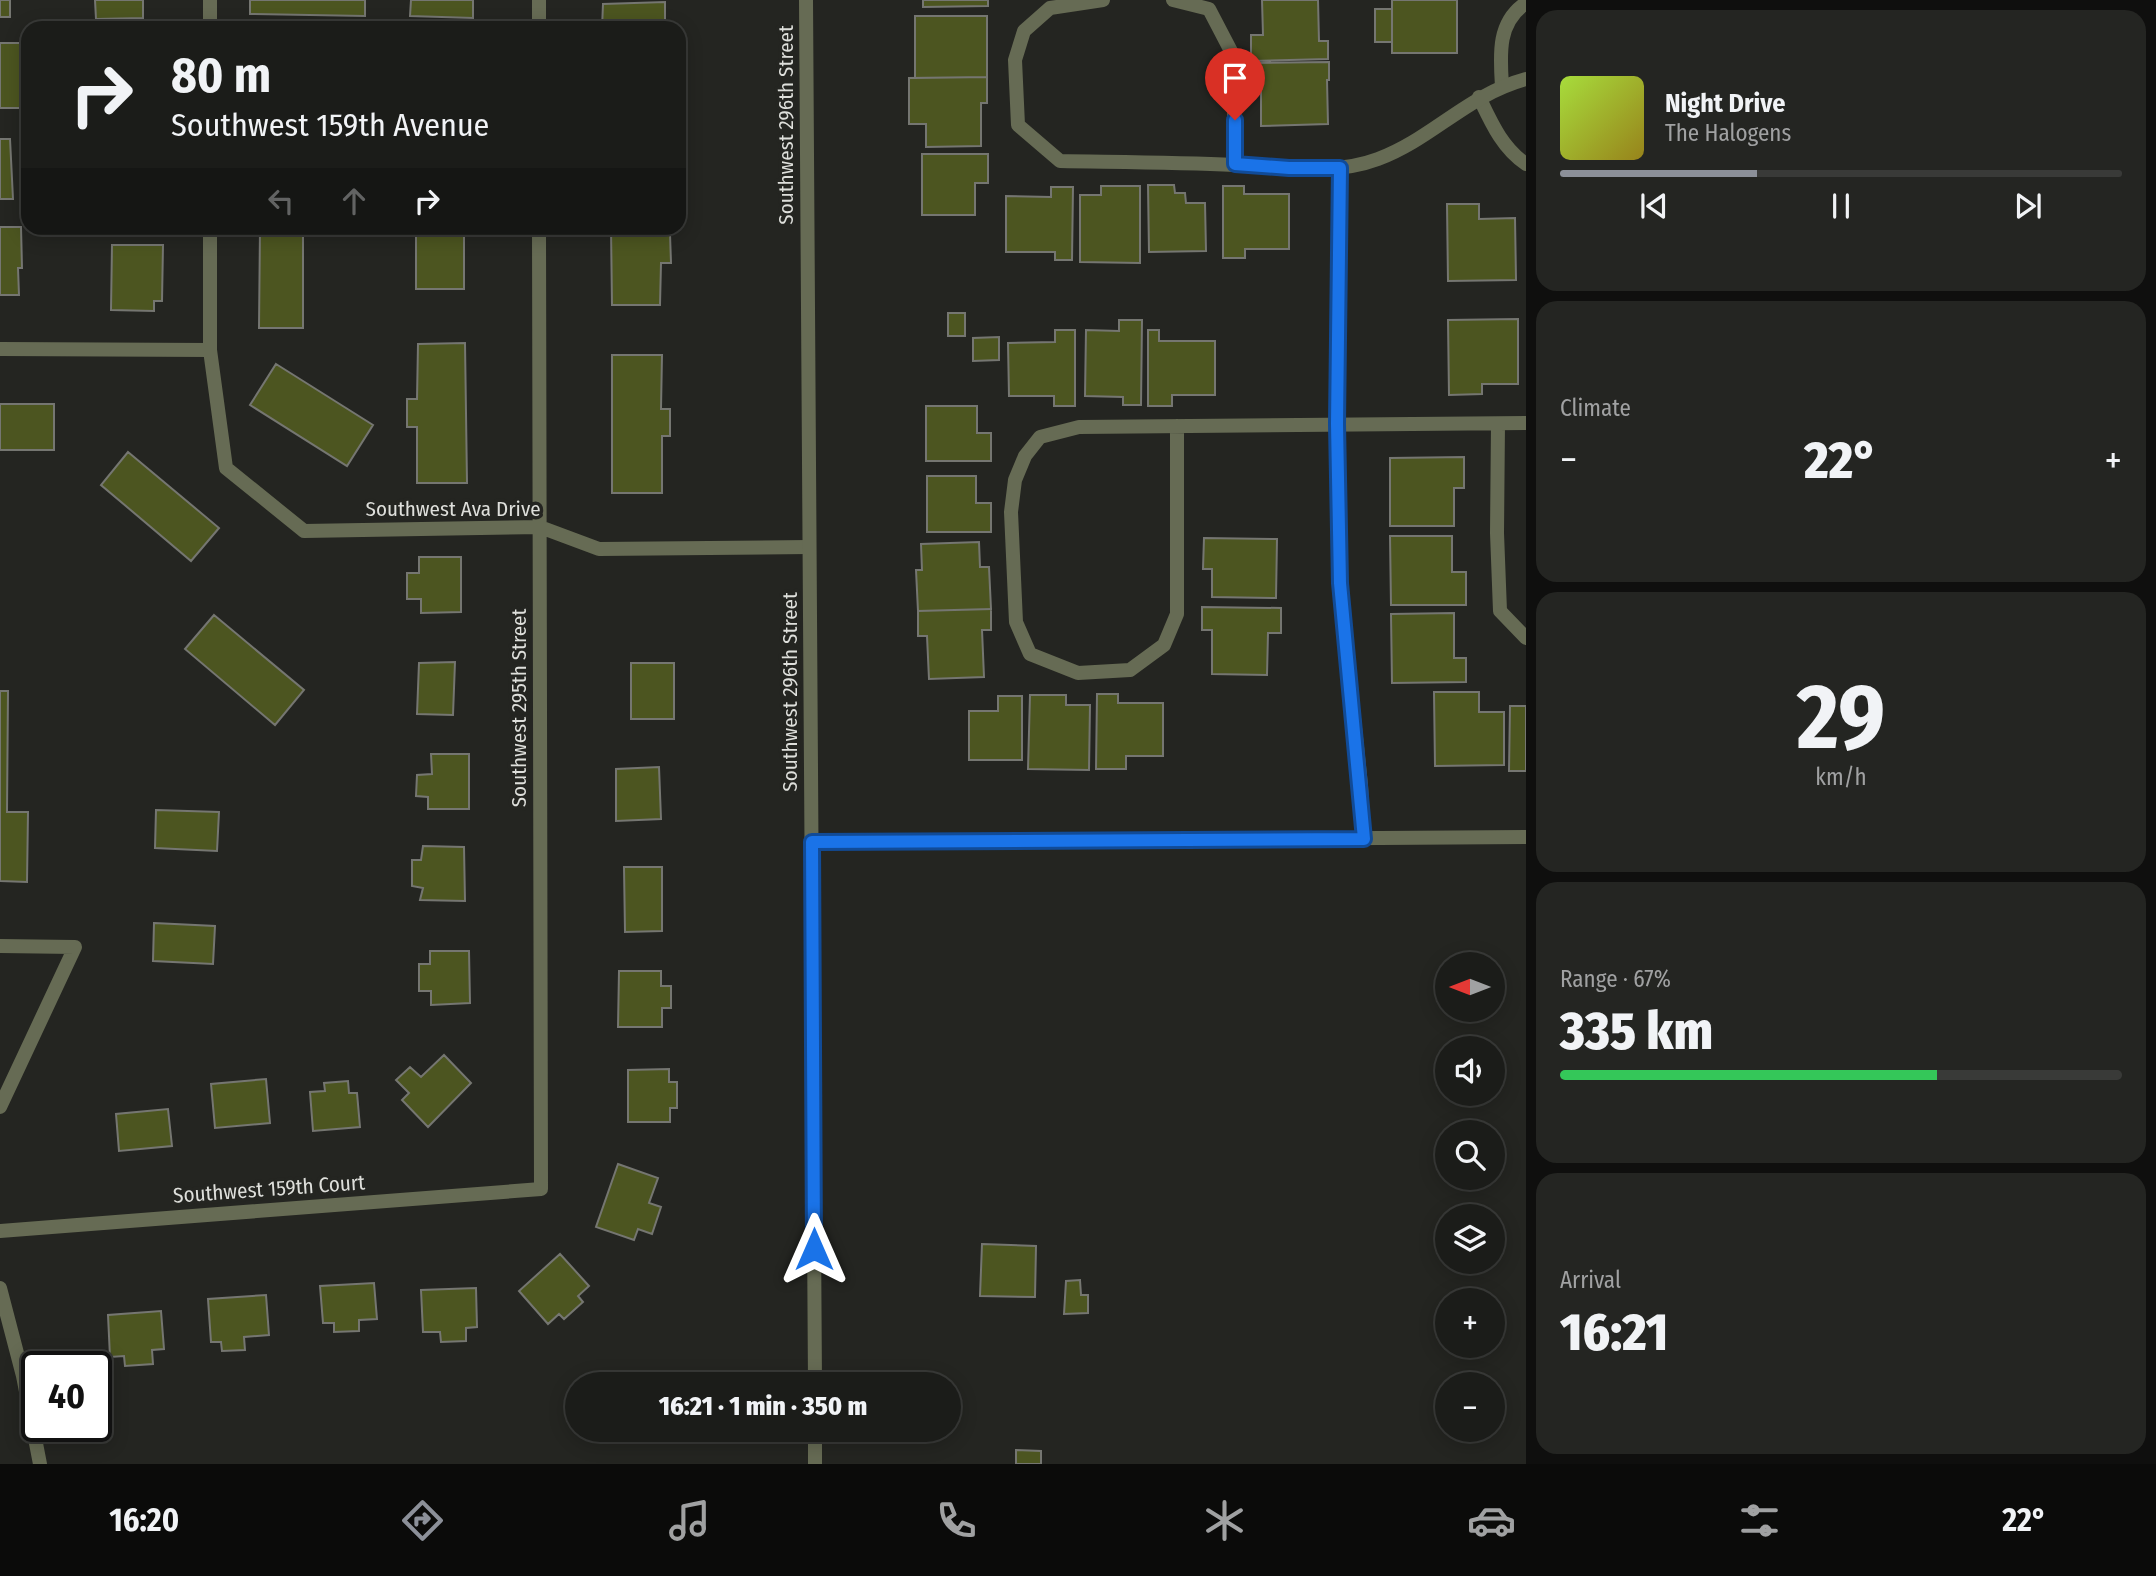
<!DOCTYPE html>
<meta charset="utf-8">
<style>
:root{--surface:#1b1c19;--page:#242522;--text:#f1f3f6;--muted:#a0a1a2;--line:#393a38;--accent:#8c9099}
body{margin:0;font-family:"Fira Sans Condensed",sans-serif;background:var(--page);color:var(--text);height:100vh;display:flex;flex-direction:column;font-size:26px;white-space:nowrap}
*{box-sizing:border-box;margin:0}
p{font-size:23px;color:var(--muted)}
.icon{flex:none;width:38px;height:38px;fill:none;stroke:currentColor;stroke-width:2;stroke-linecap:round;stroke-linejoin:round}
.map{position:relative;flex:1;overflow:hidden}
.side{display:flex;flex-direction:column;gap:10px;padding:10px;background:#0f0f0e;width:630px}
.side>*{flex:none}
.guide{position:absolute;left:21px;top:21px;width:665px;height:214px;border-radius:21px;box-shadow:0 4px 18px #0003,0 0 0 2px var(--line);background:#1b1c19;color:var(--text);overflow:hidden}
.needle{width:46px;rotate:270deg}
.tools{position:absolute;left:1435px;top:952px;display:grid;gap:14px}
.tools a{display:grid;place-items:center;width:70px;height:70px;border-radius:50%;background:var(--surface);box-shadow:0 4px 18px #0003,0 0 0 2px var(--line);font-size:35px}
.speed{position:absolute;left:21px;top:1351px;display:flex;gap:14px;font-size:35px;font-weight:700;text-align:center}
.speed>*{display:grid;place-content:center;width:91px;height:91px;border-radius:50%;background:var(--surface);box-shadow:0 4px 18px #0003,0 0 0 2px var(--line);line-height:1}
.speed .limit{border:4px solid #111;border-radius:10px;background:#fff;color:#111}
.pin{position:absolute;display:grid;place-items:center;width:60px;height:60px;color:#fff;margin:-72px -30px;border-radius:50% 50% 50% 0;rotate:-45deg;box-shadow:0 0 7px #0007}
.pin .icon{rotate:45deg}
.me{position:absolute;width:77px;margin:-38px;rotate:0deg;stroke-linejoin:round;filter:drop-shadow(0 0 5px #0008)}
.turn{display:flex;align-items:center;gap:24px;height:147px;padding:0 35px;font-size:32px}
.turn .icon{width:91px;height:91px;stroke-width:2.5}
.turn b{display:block;font-size:49px;line-height:60px}
.lanes{display:flex;align-items:center;height:66px;padding:0 35px;background:#0003;justify-content:center;gap:35px;direction:ltr}
.lanes .off{opacity:.35}
.big{font-size:52px;font-weight:800;line-height:1.1}
.side .tile{flex:1;display:flex;flex-direction:column;justify-content:center;gap:10px;min-width:0;padding:0 24px;border-radius:21px;background:var(--page)}
.side .dial{align-items:center;gap:0}
.dial b{font-size:91px;line-height:1}
.song{display:flex;align-items:center;gap:21px}
.cover{width:84px;height:84px;border-radius:10px;background:linear-gradient(135deg,hsl(80 70% 55%),hsl(50 70% 35%))}
.played{height:7px;border-radius:4px;background:linear-gradient(90deg,var(--accent) 35%,var(--line) 35%)}
.keys{display:flex;justify-content:space-around;direction:ltr}
.heat{display:flex;justify-content:space-between;align-items:center;font-size:38px;direction:ltr}
.charge{height:10px;border-radius:5px;background:linear-gradient(90deg,#34c759 67%,var(--line) 0)}
.trip{position:absolute;left:565px;top:1372px;width:396px;height:70px;border-radius:35px;background:var(--surface);box-shadow:0 4px 18px #0003,0 0 0 2px var(--line);font-weight:800;line-height:70px;text-align:center}
.tab-bar{display:flex;height:112px;justify-content:space-around;align-items:center;background:#0b0b0a;color:var(--muted)}
.tab-bar .icon{width:49px;height:49px}
.tab-bar .active{color:var(--accent)}
.tab-bar b{font-size:32px;color:var(--text)}
main{display:flex;flex:1;min-height:0}
.map>svg:first-child{display:block}
</style>
<main>
<div class="map">
<svg width="1526" height="1464" viewBox="0 0 1526 1464">
<rect width="100%" height="100%" fill="#242521"/>
<path fill="#4c5520" stroke="#757671" stroke-width="2" d="M0,0H10V17H0Z
M95,0H143V18L96,19Z
M250,0H365V16L250,14Z
M411,0H473V18L410,16Z
M923,0H988V6L923,7Z
M1262,0H1318L1319,41H1328V59L1251,61V35H1263Z
M1392,0H1457V53H1392Z
M665,2V28H602L603,4Z
M1375,9H1392V42H1375Z
M915,16H987V77L915,78Z
M0,43H20V108H0Z
M1329,62V80H1327L1328,124L1261,126V85H1253V63Z
M987,77V103H981V146L926,147V124H909V78Z
M0,139H10L13,199H0Z
M922,154H988V183H975V215H922Z
M1148,185H1174L1175,193H1185L1186,203H1205L1206,251L1149,252Z
M1101,186H1140V263L1080,262V195H1101Z
M1223,186H1244V194H1289V249H1245V258H1223Z
M1051,187H1073L1072,260H1055V252H1006V196L1051,197Z
M1447,204H1479V219L1515,218L1516,280L1448,281Z
M0,227H21L22,268H18L19,295H0Z
M260,228H303V328H259Z
M405,228H464V289H416V235H405Z
M611,228H657V234H670L671,263H661L660,305H612Z
M112,245H163L162,301H154V311L111,310Z
M948,313H965V336H948Z
M1518,319V384H1482V394L1449,395L1448,320Z
M1119,320H1142L1141,405H1123V397L1085,396L1086,330L1119,331Z
M1055,330H1075V406H1054V396H1009L1008,343L1055,342Z
M1148,330H1159V341H1215V395H1172V406H1148Z
M999,337V360L973,361V338Z
M465,343L467,483H417V427H407V399H417L418,344Z
M612,355H662L661,409H670V436H662V493H612Z
M276,364L373,425L347,466L250,405Z
M0,404H54V450H0Z
M926,406H977V433H991V461H926Z
M128,452L219,528L191,561L101,485Z
M1464,457V488H1454V526H1390V458Z
M927,476H976V503H991V532H927Z
M1390,536H1452V572H1466V605H1391Z
M1204,538L1277,539L1276,598L1212,597V569H1203Z
M979,542L980,567H989L991,609L918,611L916,570H922L921,544Z
M419,557H461V612L421,613V599H407V573H419Z
M1202,607L1281,608V633H1268L1267,675L1212,674V630H1202Z
M991,609V630H982L984,677L929,679L927,636H918V611Z
M1454,613V658H1466V682L1392,683L1391,614Z
M214,615L304,690L275,725L185,649Z
M455,662L453,715L417,714L419,663Z
M631,663H674V719H631Z
M0,691H8L7,812H28L27,882L0,881Z
M1434,692H1479V712H1504V765L1435,766Z
M1097,694H1118V703H1163V756H1126V769H1096Z
M1030,695H1066V705H1090L1089,770L1028,769Z
M998,696H1022V760H969V711H998Z
M1510,706H1526V771H1509Z
M431,754H469V809H428V797L416,796L417,775L432,774Z
M659,767L661,819L616,821V769Z
M156,810L219,812L217,851L155,848Z
M423,846L464,847L465,901L420,900L423,888L412,886V860H421Z
M624,867H662V931L625,932Z
M154,923L215,926L213,964L153,961Z
M430,951H469L470,1003L431,1005V991H419V964H430Z
M619,971H661V986H671V1008H662V1027H618Z
M444,1055L471,1083L428,1127L402,1100L409,1093L396,1080L410,1067L421,1077Z
M669,1069V1082H677V1108H670V1122H628V1070Z
M266,1079L270,1123L215,1128L211,1084Z
M348,1081L349,1093H357L360,1127L313,1131L310,1092L325,1091L324,1083Z
M168,1109L172,1146L119,1151L116,1114Z
M618,1164L658,1178L649,1203L661,1207L652,1234L638,1229L634,1240L596,1227Z
M982,1244L1036,1246L1035,1297L980,1296Z
M560,1254L589,1286L578,1296L583,1302L564,1319L559,1314L548,1324L519,1291Z
M1080,1280L1081,1295H1088V1313L1064,1314L1066,1281Z
M374,1283L377,1319L359,1320V1331L334,1332V1323H323L320,1286Z
M476,1288L477,1327L466,1328V1341L441,1342L440,1332H423L421,1290Z
M266,1295L269,1335L244,1337L245,1350L222,1351L221,1342H211L208,1299Z
M161,1311L164,1349L152,1350L153,1364L125,1366L124,1356L110,1357L108,1315Z
M1016,1450L1041,1451V1464H1016Z"/>
<g fill="none" stroke-linecap="round" stroke-linejoin="round">
<path stroke="#666b54" stroke-width="14" d="M1502,86C1500,55 1497,22 1526,3
M1479,97C1491,122 1502,148 1526,164
M0,946L75,947L0,1107"/>
<path stroke="#666b54" stroke-width="14" d="M210,0V28
M539,0V28
M1103,0L1050,8L1024,31L1015,60L1018,125L1060,161C1118,162 1177,162 1235,165C1282,167 1333,176 1378,159C1432,139 1467,95 1526,79
M1173,0L1209,9L1233,55L1235,165
M1340,168L1337,424L1340,583L1361,785L1364,839
M210,228V350L226,468L304,531L540,527L599,549L809,547
M0,349L210,350
M1498,424L1497,533L1500,611L1526,638
M1177,426V614L1164,645L1130,670L1078,673L1030,654L1016,622L1011,512L1015,480L1025,456L1040,437L1079,427L1526,423
M812,842L1526,837
M0,1231L541,1189L539,228
M0,1288L23,1376L40,1464"/>
<path stroke="#666b54" stroke-width="14" d="M806,0L815,1384
M815,1430V1464"/>
</g>
<g fill="none" stroke-linecap="round" stroke-linejoin="round">
<defs>
<path id="route" d="M814,1249L812,842L1364,839L1340,583L1337,424L1340,168H1289L1235,164V120"/>
</defs>
<use href="#route" stroke="#114b97" stroke-width="18"/>
<use href="#route" stroke="#1a73e8" stroke-width="12"/>
</g>
<g text-anchor="middle" dominant-baseline="central" stroke-width="7" stroke-linejoin="round" paint-order="stroke">
<g font-size="21" fill="#dedfdb" stroke="#242521">
<text transform="translate(786 125) rotate(-90)">Southwest 296th Street</text>
<text x="453" y="509">Southwest Ava Drive</text>
<text transform="translate(790 692) rotate(-90)">Southwest 296th Street</text>
<text transform="translate(519 708) rotate(-90)">Southwest 295th Street</text>
<text transform="translate(269 1189) rotate(-4)">Southwest 159th Court</text>
</g>
</g>
</svg>
<div class="tools">
<a><svg class="needle" viewBox="-14 -14 28 28"><path d="M0-13l5 13h-10z" fill="#e53935"/><path d="M0 13l5-13h-10z" fill="#a0a1a2"/></svg></a>
<a><svg class="icon" aria-label="sound" viewBox="0 0 24 24"><path d="M4 9h4l5-4v14l-5-4H4zM17 9q2 3 0 6"/></svg></a>
<a><svg class="icon" aria-label="search" viewBox="0 0 24 24"><circle cx="10" cy="10" r="6"/><path d="M15 15l6 6"/></svg></a>
<a><svg class="icon" aria-label="layers" viewBox="0 0 24 24"><path d="M12 4l9 5-9 5-9-5zM3 14l9 5 9-5"/></svg></a>
<a>+</a>
<a>−</a>
</div>
<div class="speed"><div class="limit">40</div></div>
<div class="pin" style="left:1235px;top:120px;background:#d93025"><svg class="icon" aria-label="arrive" viewBox="0 0 24 24"><path d="M6 21V4h12l-3 4 3 4H6"/></svg></div>
<svg class="me" style="left:814px;top:1249px" viewBox="-20 -20 40 40"><path d="M0-17L14 15 0 8-14 15z" fill="#1a73e8" stroke="#fff" stroke-width="4"/></svg>
<div class="trip">16:21 · 1 min · 350 m</div>
<div class="guide">
<div class="turn"><svg class="icon" aria-label="right" viewBox="0 0 24 24"><path d="M7 20v-9h11M14 6l5 5-5 5"/></svg><div><b>80 m</b>Southwest 159th Avenue</div></div>
<div class="lanes"><svg class="icon off" aria-label="left" viewBox="0 0 24 24"><path d="M17 20v-9H6M10 6l-5 5 5 5"/></svg><svg class="icon off" aria-label="ahead" viewBox="0 0 24 24"><path d="M12 20V5M6 11l6-6 6 6"/></svg><svg class="icon" aria-label="right" viewBox="0 0 24 24"><path d="M7 20v-9h11M14 6l5 5-5 5"/></svg></div>
</div>
</div>
<section class="side">
<div class="tile">
<div class="song"><i class="cover"></i><div><b>Night Drive</b><p>The Halogens</p></div></div>
<div class="played"></div>
<div class="keys"><svg class="icon" aria-label="previous" viewBox="0 0 24 24"><path d="M18 5L8 12l10 7zM5 5v14"/></svg><svg class="icon" aria-label="pause" viewBox="0 0 24 24"><path d="M8 5v14M16 5v14"/></svg><svg class="icon" aria-label="next" viewBox="0 0 24 24"><path d="M6 5l10 7-10 7zM19 5v14"/></svg></div>
</div>
<div class="tile"><p>Climate</p>
<div class="heat"><a>−</a><b class="big">22°</b><a>+</a></div>
</div>
<div class="tile dial"><b>29</b><p>km/h</p></div>
<div class="tile"><p>Range · 67%</p><b class="big">335 km</b><div class="charge"></div></div>
<div class="tile"><p>Arrival</p><b class="big">16:21</b></div>
</section>
</main>
<nav class="tab-bar">
<b>16:20</b>
<svg class="icon active" aria-label="directions" viewBox="0 0 24 24"><path d="M12 3l9 9-9 9-9-9zM9 14v-3h6M13 9l2 2-2 2"/></svg>
<svg class="icon" aria-label="music" viewBox="0 0 24 24"><path d="M9 18V5l10-2v13"/><circle cx="6" cy="18" r="3"/><circle cx="16" cy="16" r="3"/></svg>
<svg class="icon" aria-label="phone" viewBox="0 0 24 24"><path d="M5 4h4l2 5-3 2q2 4 5 5l2-3 5 2v4C11 20 4 13 5 4z"/></svg>
<svg class="icon" aria-label="climate" viewBox="0 0 24 24"><path d="M12 3v18M4 7l16 10M4 17L20 7"/></svg>
<svg class="icon" aria-label="car" viewBox="0 0 24 24"><path d="M5 17H2v-5l4-1 3-4h7l3 4 3 1v5h-3M9 17h6M6 11h13"/><circle cx="7" cy="17" r="2"/><circle cx="17" cy="17" r="2"/></svg>
<svg class="icon" aria-label="filters" viewBox="0 0 24 24"><path d="M4 7h16M4 17h16"/><circle cx="9" cy="7" r="2"/><circle cx="15" cy="17" r="2"/></svg>
<b>22°</b>
</nav>
